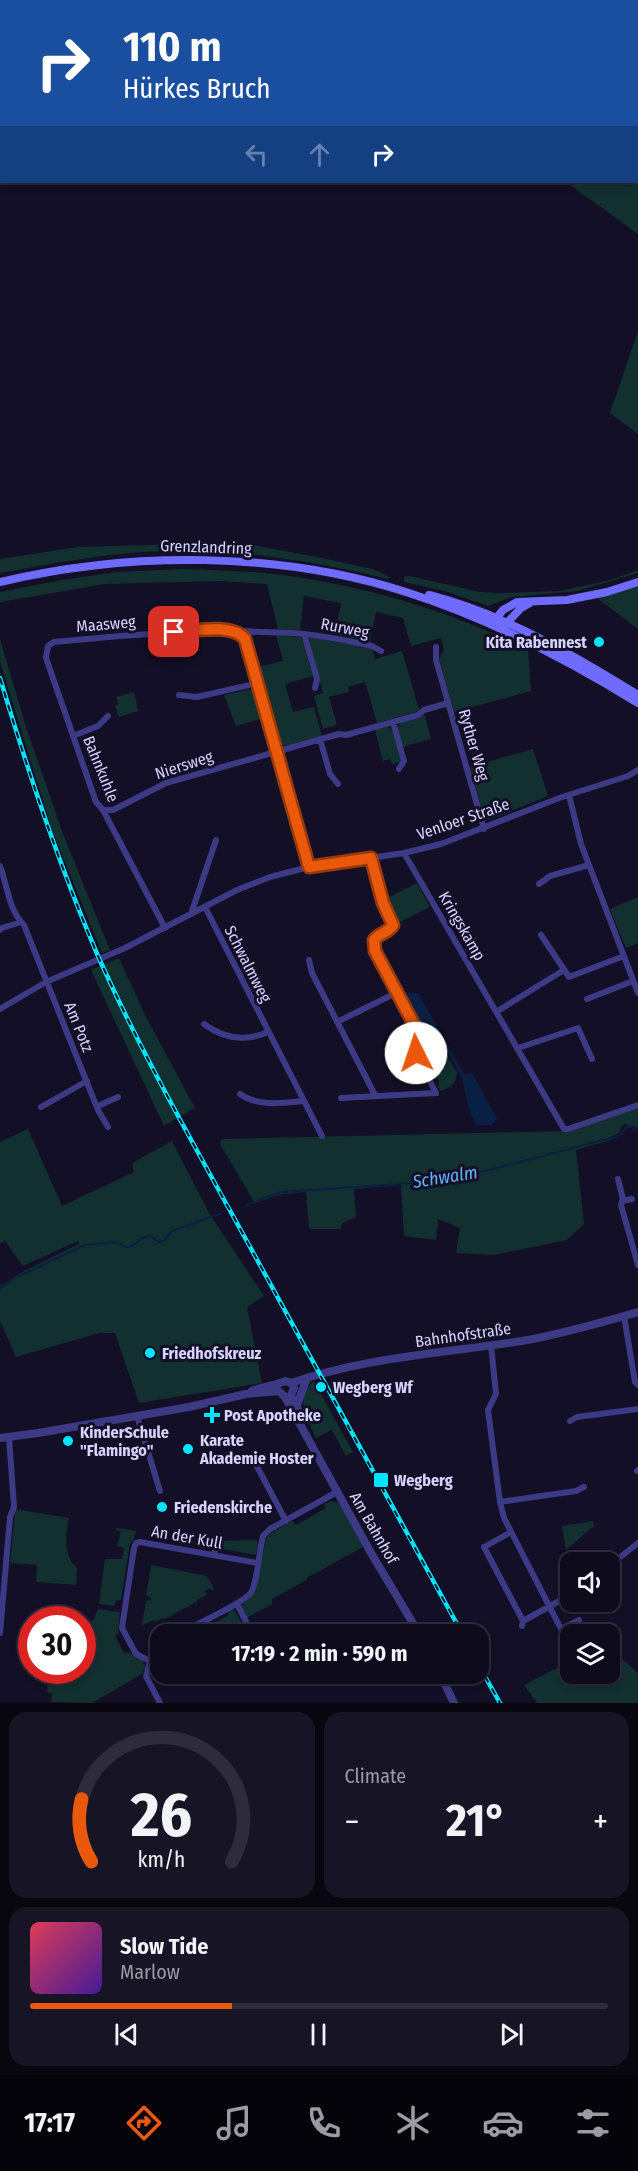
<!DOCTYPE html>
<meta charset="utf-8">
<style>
:root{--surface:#0e0b1c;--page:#171425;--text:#f1f3f6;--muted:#9b9ba3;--line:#2e2b3b;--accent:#ea580c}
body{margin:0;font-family:"Fira Sans Condensed",sans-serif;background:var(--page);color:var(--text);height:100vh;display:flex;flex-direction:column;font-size:22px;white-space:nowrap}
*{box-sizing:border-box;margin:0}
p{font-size:20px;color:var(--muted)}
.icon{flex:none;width:33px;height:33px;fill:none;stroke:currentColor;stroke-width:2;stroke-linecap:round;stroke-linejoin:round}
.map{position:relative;height:1703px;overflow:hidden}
.drawer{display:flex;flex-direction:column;gap:9px;padding:9px;background:#08060f;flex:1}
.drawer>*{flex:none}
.top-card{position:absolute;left:0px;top:0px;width:639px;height:183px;box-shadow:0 3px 9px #0003,0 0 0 2px var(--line);background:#1a4fa0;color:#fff;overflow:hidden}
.buttons{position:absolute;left:560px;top:1552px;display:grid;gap:12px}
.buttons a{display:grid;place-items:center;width:60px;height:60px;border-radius:12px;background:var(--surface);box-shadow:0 3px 9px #0003,0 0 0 2px var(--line);font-size:30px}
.speed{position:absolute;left:18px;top:1606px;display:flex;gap:12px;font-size:30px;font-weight:700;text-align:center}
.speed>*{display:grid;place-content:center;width:78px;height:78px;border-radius:50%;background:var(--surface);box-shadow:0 3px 9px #0003,0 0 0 2px var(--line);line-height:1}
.speed .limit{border:9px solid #d22;background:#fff;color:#111}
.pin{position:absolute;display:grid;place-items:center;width:51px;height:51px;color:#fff;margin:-26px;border-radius:12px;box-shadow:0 3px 9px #0006}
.me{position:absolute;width:66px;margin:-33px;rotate:356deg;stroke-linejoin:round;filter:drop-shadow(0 0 4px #0008)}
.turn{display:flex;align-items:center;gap:21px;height:126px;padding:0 24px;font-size:27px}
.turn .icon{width:78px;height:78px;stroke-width:2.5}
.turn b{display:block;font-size:42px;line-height:51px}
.lanes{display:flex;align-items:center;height:57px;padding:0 24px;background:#0003;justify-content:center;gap:30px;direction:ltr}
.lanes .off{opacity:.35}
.big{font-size:45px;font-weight:700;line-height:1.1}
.drawer .card{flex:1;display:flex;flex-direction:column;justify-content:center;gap:9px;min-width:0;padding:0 21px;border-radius:18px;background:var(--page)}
.drawer .dial{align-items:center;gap:0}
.dial svg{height:156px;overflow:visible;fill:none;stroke:var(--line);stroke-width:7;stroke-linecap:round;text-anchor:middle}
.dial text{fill:var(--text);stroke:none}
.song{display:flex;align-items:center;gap:18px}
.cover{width:72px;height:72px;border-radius:9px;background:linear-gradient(135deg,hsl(350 70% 55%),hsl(260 70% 35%))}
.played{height:6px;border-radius:3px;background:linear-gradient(90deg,var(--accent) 35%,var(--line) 35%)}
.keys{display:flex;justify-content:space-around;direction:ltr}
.heat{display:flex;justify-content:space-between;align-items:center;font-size:33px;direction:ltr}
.drawer .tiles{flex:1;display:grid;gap:9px;grid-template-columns:1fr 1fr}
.card:last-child{grid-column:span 2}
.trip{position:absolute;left:150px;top:1624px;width:339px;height:60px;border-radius:18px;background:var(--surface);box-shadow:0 3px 9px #0003,0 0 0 2px var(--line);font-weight:700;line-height:60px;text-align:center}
.tab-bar{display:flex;height:96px;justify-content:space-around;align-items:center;background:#06040b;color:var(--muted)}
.tab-bar .icon{width:42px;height:42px}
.tab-bar .selected{color:var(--accent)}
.tab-bar b{font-size:27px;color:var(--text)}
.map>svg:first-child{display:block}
</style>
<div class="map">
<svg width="638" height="1703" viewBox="0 0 638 1703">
<rect width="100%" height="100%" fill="#130f26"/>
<path fill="#12302f" d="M428,0H638V234L566,182H638V2Z
M638,331V434L610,413Z
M189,544L252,545L317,557L373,569L388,576L389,579C316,562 243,549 168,551C111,552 56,563 0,573V559L78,547Z
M183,569C216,570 250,571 283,575C368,587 452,611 528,650L531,691L454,712L439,659L444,649L441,638L411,646L403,618L376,612L370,642L335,635L341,603L304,596L300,630L278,629L267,584L219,581L105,584L0,602V592L62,580L117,572Z
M638,570V573L577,591L512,597L488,606L445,591L404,582V577L409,576L480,592L502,593L560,591L614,579Z
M638,586V629L597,598Z
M276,635L300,637L302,639L313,676L285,684L293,712L314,707L322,736L285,746L280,743L258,667L283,661Z
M311,637L372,649L375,659L402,651L419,709L418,711L377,723L365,682L348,687L349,692L329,697L337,725L323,729L314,696L323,693L308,639Z
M0,639L25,724L63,834L110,950L102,953L52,830L0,662Z
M251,689L258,696L264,718L236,726L224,695Z
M134,692L138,711L119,717L115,706L118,704L116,697Z
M424,713L431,739L402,747L397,728L400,723L423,716Z
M387,727L392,729L401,762L392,764L390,759L383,761L375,730Z
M533,749L548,796L489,820L484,818L470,767Z
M417,883L430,907L398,923L385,899Z
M638,897V943L626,948L610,909Z
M119,958L146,1017L195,1108L164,1126L91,970Z
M428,1037H435L457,1073C456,1084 451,1087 441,1091L438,1087L439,1081L429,1068L431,1058L422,1048L424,1040Z
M638,1107V1128L625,1124L621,1127L619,1133L611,1137V1140L576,1150L584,1224L567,1240L494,1255L456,1253L460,1228L438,1219L436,1240L404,1236L401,1185L354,1189L356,1217L342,1223L341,1229H309L306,1192L283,1194L255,1203L220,1144L221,1139L568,1131Z
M28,1129L62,1206L134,1172L132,1163L172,1141L209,1213L264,1296L247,1307L262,1383L139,1403L115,1333H99L16,1357L0,1321V1286L24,1271L79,1244L78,1241L23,1266L5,1241L0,1244V1142Z
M314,1381L353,1452L346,1456L332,1430L316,1438C307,1419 294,1398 314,1381Z
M331,1501L339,1503L363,1547L307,1578V1580L272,1599V1604L247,1618L242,1610V1605L255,1592L266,1539L271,1533L292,1521L296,1525L326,1508L324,1504Z
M15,1509L69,1518C66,1534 63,1556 77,1568L76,1585L36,1582L37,1565L11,1563L10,1565Z
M593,1521L594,1526L566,1550L562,1526Z
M117,1528L136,1531L134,1539L130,1544L121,1600L116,1601L114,1606L99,1604L105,1559H122L124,1548L117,1546L121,1531L115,1530Z
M256,1540L258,1543L256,1555L217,1548L218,1541Z
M151,1565L207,1576L214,1589L211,1591L210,1588L205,1591L207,1595L197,1600V1602L164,1619L163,1618L155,1622L154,1620L142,1625L146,1601L151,1600V1598L146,1595Z
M98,1609L120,1612L118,1630L119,1633L115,1636L124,1653L129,1652L136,1658L143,1661L146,1667L142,1674L92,1703L51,1702L52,1693H47L48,1677L36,1676L37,1671H82L83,1624C95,1623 94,1618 98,1609Z
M230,1609L234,1610L241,1621L216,1635H193L192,1631L196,1626L199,1631L229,1615L227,1611Z
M609,1647L638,1673V1703H537L524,1685L570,1661V1674H609Z"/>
<path fill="#0a1f44" d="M403,993H418L464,1074L472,1073L497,1118L492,1125L477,1126L470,1114L462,1078L437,1034L423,1033Z"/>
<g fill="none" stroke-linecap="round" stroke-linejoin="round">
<path stroke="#0a1f44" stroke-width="2" d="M459,0L460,2
M246,1205L281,1192L429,1182L474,1174L615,1137L620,1135L627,1126L638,1130
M0,1288L15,1278L85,1245L117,1242C135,1256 132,1238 150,1236L159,1242L163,1241L172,1231L220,1214"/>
<path stroke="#3d3a85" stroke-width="6" d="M580,0L582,2
M638,49V50
M240,633L245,638L248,646L309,867
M304,634L317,679L315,688
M436,647V660L484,829
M179,695L197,697L258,683
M393,722L404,761L399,769
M73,736L98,726L108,716
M320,739L330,774L338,784
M569,795L581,844L638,993
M103,810H113L166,783L339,734L346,735L418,715L424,710L448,703
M404,853L564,1129H568L638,1105
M0,866C8,887 8,909 24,925L98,1110L108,1127
M539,884L550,876L589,865
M205,907L322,1136
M191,914L216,840
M165,928L103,810L96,802L46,658L48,646L54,642L120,636L229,629C253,634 278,631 303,634C326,636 349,641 372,646L381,651
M0,930L2,928L21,922
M541,935L569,977L624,956
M309,960L312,973L375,1095
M587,999L633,981
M0,1009L46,982L125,948L237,890L270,877L309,867L404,853L441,844L562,797L628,776L638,770
M496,1012L564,970
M337,1022L396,993
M204,1024C224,1039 245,1042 268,1032
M518,1048L578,1028L592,1059
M240,1094C258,1107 283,1103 303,1101
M341,1098L436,1093L416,1053L419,1034L375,951L374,940C379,933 389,932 393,925L383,904L371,858
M98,1106L118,1097
M41,1107L87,1081
M618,1179L623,1199L621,1205L638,1265
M622,1201L632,1199
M624,1316L635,1382L638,1385
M491,1345L496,1394L488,1410L500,1502L504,1518L561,1629L579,1620
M137,1416L160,1491
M570,1421L577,1417L638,1409
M253,1459L286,1521
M637,1471L638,1470
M500,1502L576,1491L584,1487
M511,1532L484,1547L523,1621
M214,1555L217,1539
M609,1566L638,1543
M237,1604L253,1635
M522,1626L523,1621L570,1595
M0,1633L10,1517L14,1507L9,1437
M175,1635C189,1628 247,1602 252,1591C258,1577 259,1552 263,1536L270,1529L337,1492
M150,1661L136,1654L122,1628L134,1548L136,1543L140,1542L257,1563
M209,1674L212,1679
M160,1703L146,1676L155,1647L160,1643"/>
<path stroke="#3d3a85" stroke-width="8" d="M291,1383L294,1388L291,1395L294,1406
M252,1391C263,1386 275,1386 285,1381L291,1383C366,1357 445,1353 522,1341C561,1334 600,1323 638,1312
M300,1420L297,1405L307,1378
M0,1438L38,1433L189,1407L246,1394L279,1391L285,1397L371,1553L420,1635
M440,1674L454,1703"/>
<path stroke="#6f6bff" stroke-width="8" d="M0,582C131,551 280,551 409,593C490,619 565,658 638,703
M429,595C504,614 573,655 638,695
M494,621L503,610L517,602L567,600L607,592L638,582
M504,626L521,608L530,603"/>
<defs>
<path id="rail" d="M0,678C28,772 59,865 98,956C142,1055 197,1150 249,1245C320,1375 391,1505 463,1635
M478,1664L500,1703"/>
</defs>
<use href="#rail" stroke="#00e5ff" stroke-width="4.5"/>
<use href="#rail" stroke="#130f26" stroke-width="2" stroke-dasharray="7" stroke-linecap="butt"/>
</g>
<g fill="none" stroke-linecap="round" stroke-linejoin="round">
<defs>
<path id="route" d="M174,632C194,631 232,623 245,639L309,867L371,858L383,903L393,925C390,932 379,933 374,940L375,951L419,1034L416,1053"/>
</defs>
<use href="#route" stroke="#983908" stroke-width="15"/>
<use href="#route" stroke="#ea580c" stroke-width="10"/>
</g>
<g fill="#00e5ff" stroke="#130f26" stroke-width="2">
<circle cx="599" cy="642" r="6"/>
<circle cx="150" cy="1353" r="6"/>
<circle cx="321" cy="1387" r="6"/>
<path d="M209 1406h6v6h6v6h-6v6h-6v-6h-6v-6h6z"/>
<circle cx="68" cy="1441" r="6"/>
<circle cx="188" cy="1449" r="6"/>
<rect x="373" y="1472" width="16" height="16" rx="3"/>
<circle cx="162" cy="1507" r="6"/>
</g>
<g text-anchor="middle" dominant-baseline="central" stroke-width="6" stroke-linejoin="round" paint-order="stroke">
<g font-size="16" fill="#d9d4ff" stroke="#130f26">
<text transform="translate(206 547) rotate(2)">Grenzlandring</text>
<text transform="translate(106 624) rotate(-5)">Maasweg</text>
<text transform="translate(345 628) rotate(11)">Rurweg</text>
<text transform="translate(474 745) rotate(74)">Ryther Weg</text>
<text transform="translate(184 765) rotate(-18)">Niersweg</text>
<text transform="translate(101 769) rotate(68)">Bahnkuhle</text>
<text transform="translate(463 819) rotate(-19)">Venloer Straße</text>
<text transform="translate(462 926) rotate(60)">Kringskamp</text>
<text transform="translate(248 964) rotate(63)">Schwalmweg</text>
<text transform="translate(79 1027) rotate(68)">Am Potz</text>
<text transform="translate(463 1335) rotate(-8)">Bahnhofstraße</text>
<text transform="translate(374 1528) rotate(60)">Am Bahnhof</text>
<text transform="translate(187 1537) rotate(10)">An der Kull</text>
</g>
<g font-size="16" font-weight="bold" fill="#d9d4ff" stroke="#130f26" text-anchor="start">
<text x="587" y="642" text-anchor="end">Kita Rabennest</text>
<text x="162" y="1353">Friedhofskreuz</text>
<text x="333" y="1387">Wegberg Wf</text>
<text x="224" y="1415">Post Apotheke</text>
<text x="80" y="1432">KinderSchule<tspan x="80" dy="18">"Flamingo"</tspan></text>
<text x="200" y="1440">Karate<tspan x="200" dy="18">Akademie Hoster</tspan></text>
<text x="394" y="1480">Wegberg</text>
<text x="174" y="1507">Friedenskirche</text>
</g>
<g font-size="18" font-style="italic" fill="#62b6ff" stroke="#130f26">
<text transform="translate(445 1177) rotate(-9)">Schwalm</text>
</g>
</g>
</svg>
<div class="buttons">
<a><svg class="icon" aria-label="sound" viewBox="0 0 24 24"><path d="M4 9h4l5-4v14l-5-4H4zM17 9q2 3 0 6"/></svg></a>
<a><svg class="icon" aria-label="layers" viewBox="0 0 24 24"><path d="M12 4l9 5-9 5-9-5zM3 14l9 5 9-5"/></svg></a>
</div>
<div class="speed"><div class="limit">30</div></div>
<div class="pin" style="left:174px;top:632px;background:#d93025"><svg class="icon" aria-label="arrive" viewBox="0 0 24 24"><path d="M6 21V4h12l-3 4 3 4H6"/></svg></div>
<svg class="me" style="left:416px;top:1053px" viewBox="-20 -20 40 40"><circle r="19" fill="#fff"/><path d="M0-13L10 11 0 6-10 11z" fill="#ea580c"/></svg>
<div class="trip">17:19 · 2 min · 590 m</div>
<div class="top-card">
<div class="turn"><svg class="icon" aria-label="right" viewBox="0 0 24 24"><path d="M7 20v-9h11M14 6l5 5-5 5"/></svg><div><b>110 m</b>Hürkes Bruch</div></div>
<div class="lanes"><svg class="icon off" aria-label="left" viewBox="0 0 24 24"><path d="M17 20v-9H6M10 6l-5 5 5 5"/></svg><svg class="icon off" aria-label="ahead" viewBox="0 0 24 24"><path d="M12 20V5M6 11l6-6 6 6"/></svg><svg class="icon" aria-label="right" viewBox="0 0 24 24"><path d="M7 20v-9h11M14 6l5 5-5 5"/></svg></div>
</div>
</div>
<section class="drawer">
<div class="tiles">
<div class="card dial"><svg viewBox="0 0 100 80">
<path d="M14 69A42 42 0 1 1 86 69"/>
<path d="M14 69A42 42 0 0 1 9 37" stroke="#ea580c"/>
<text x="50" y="56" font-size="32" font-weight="700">26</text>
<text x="50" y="72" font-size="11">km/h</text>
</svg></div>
<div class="card"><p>Climate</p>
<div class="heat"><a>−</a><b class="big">21°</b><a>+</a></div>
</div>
<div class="card">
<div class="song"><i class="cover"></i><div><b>Slow Tide</b><p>Marlow</p></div></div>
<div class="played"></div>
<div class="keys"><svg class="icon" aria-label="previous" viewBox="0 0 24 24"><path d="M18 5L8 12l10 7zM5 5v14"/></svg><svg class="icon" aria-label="pause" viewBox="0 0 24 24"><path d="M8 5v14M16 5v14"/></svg><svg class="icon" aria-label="next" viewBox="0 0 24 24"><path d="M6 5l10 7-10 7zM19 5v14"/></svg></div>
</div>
</div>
</section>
<nav class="tab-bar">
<b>17:17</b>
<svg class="icon selected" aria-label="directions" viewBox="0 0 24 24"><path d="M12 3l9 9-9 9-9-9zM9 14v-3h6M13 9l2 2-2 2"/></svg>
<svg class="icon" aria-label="music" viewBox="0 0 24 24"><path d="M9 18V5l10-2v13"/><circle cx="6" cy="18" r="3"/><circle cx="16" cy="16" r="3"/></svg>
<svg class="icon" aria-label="phone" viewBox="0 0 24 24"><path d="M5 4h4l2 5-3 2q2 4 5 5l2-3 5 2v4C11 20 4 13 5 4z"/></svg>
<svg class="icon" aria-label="climate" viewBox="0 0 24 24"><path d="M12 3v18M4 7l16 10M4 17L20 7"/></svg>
<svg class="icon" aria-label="car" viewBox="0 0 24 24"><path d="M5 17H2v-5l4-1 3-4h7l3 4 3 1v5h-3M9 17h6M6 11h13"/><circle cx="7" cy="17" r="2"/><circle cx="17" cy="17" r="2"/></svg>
<svg class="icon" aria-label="filters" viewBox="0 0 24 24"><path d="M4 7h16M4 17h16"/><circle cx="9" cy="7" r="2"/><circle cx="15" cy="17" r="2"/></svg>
</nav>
